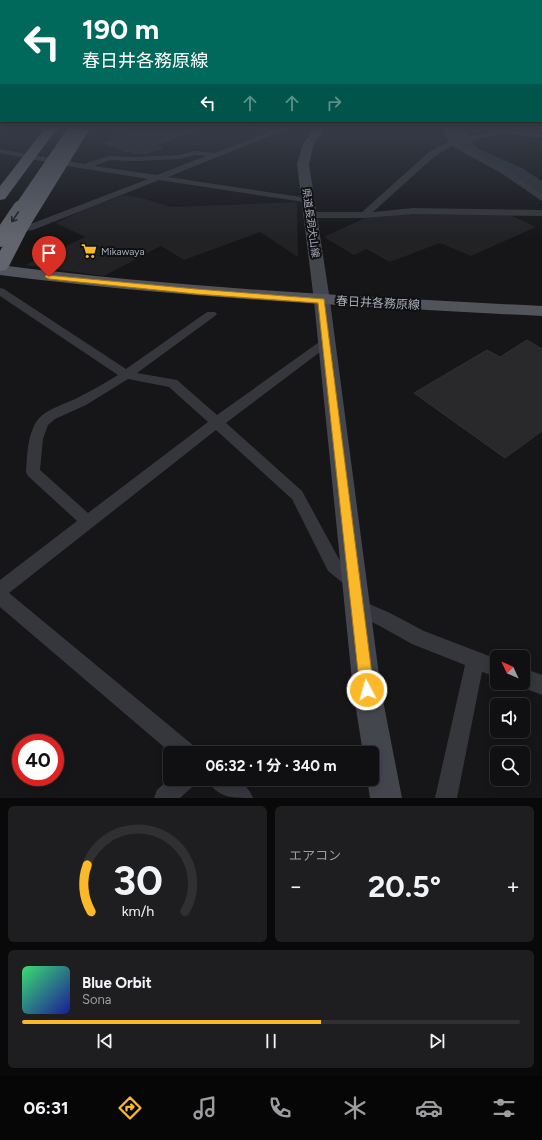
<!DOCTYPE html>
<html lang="ja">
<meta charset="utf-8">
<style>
:root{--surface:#101012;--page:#1e1e20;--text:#f1f3f6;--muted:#9c9d9f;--line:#303032;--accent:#fbb92a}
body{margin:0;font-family:Figtree,"Noto Sans JP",sans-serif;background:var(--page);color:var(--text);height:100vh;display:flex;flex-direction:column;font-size:15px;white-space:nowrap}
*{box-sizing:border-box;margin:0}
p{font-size:13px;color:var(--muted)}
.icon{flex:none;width:22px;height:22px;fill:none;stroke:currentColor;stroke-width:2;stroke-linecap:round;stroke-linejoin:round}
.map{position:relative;height:798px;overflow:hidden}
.drawer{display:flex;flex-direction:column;gap:8px;padding:8px;background:#09090a;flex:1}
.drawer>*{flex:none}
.guide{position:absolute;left:0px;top:0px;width:542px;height:122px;box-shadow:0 2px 10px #0003,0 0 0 1px var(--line);background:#00695c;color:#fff;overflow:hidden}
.needle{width:26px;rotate:314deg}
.tools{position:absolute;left:490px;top:650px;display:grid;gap:8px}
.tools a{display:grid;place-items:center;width:40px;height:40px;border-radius:6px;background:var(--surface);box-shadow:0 2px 10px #0003,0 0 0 1px var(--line);font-size:20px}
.speed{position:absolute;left:12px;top:734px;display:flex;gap:8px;font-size:20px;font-weight:700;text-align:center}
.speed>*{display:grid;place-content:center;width:52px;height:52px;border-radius:50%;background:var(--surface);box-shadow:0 2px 10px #0003,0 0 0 1px var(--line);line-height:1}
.speed .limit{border:6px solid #d22;background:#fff;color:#111}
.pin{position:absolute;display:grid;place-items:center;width:34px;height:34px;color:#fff;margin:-41px -17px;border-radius:50% 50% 50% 0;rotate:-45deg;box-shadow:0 0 4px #0007}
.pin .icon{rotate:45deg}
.me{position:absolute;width:44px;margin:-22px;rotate:354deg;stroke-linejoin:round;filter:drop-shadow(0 0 3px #0008)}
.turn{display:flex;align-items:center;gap:14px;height:84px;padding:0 16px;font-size:18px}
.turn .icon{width:52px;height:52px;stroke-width:2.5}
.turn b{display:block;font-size:28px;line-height:34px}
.lanes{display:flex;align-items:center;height:38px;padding:0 16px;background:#0003;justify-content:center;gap:20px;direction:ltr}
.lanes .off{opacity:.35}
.big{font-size:30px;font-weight:700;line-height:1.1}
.drawer .widget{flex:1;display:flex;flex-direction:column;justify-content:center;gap:6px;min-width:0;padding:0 14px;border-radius:6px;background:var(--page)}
.drawer .dial{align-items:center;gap:0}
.dial svg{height:104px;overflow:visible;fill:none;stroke:var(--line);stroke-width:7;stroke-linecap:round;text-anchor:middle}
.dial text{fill:var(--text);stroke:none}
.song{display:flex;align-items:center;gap:12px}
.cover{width:48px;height:48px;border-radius:6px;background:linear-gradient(135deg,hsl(140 70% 55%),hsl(240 70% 35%))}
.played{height:4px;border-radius:2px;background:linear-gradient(90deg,var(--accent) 60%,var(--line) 60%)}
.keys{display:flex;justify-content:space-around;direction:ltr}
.heat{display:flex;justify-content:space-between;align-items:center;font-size:22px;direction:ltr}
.drawer .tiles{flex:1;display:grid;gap:8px;grid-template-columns:1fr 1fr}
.widget:last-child{grid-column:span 2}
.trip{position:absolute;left:163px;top:746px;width:216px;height:40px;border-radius:6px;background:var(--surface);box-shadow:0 2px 10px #0003,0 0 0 1px var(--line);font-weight:700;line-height:40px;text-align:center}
.menu{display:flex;height:64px;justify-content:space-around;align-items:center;background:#060607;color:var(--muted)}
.menu .icon{width:28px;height:28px}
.menu .on{color:var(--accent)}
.menu b{font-size:18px;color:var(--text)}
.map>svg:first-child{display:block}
</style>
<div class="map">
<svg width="542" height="798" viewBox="0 0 542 798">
<rect width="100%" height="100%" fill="#161618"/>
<path fill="#222225" d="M123,195L142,198L171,207L297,202L298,257L260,232L184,260L161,246L104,276L25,265L85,237L56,223L85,209Z
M504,212L536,227L471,256L440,243L390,262L366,249L354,255L324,237L367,217L414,213Z"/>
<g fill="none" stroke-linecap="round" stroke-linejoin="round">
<path fill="#2b343c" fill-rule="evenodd" d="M448,127H464L473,144L479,149L522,168L542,181V194L536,193L510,176L467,155L459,147Z"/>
</g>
<path fill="#29292c" stroke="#303034" d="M107,127H200L201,129L155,145L162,148L145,154L141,152L135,154L129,151L126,152L105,143L126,135Z
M527,340L542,349V431L505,458L414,393L487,350L500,357Z"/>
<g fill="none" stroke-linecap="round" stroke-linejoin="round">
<path fill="#36373d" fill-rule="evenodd" d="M0,127H5L0,129Z
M282,127H292L168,177L308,198L311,199L312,201L311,203L159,180L33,230L20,232L15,229L17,227L28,225L148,179L61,165L0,153V149L84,164L109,156L136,157L179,155L195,151L215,153ZM195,155L206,156L157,175L94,166L110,160L136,161L179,159Z
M443,127H449L455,140L502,129L542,134V138L502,133L459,144L507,169L542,194V201L501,173L452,146L435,156L373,212L413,208L542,210V216L413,214L364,218H310L306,215L310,212H362L429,152L448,142Z
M0,288L4,289L126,369L207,312H215L217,314L215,316L137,373L177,380L217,415L322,340H330L332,343L226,423L302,491L340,561L360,577L363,582L360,587L354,590L348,587L328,571L292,499L216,430L9,593L194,746L197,753H171L0,607V580L77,521L28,476L26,472C27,457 27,440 34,426C42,409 62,406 77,398C91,391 105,383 118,375L0,296ZM128,379L169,387L208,422L88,513L40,470L43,439L48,425L55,419L86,405Z
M358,599L390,613L424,631L497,659V677L482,672L457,798H435L465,665L412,644L378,625L352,613L349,607L352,601Z
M523,668L542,675V695L516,685V683H523Z
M170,778L195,779L192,787L180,798H154L157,790Z
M207,779C227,779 244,776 253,798C232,798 217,798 207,779Z"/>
<path fill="#44464d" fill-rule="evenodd" d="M315,127H325L314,144L309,164L330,301L381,690L402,798H370L367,779H372V753H363L353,690L314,301L297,164L303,144Z"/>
<path fill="#52545c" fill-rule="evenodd" d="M0,265C180,288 361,297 542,306V316C361,307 180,298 0,275Z"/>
<path fill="#62656e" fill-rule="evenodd" d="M46,127H58L5,199L0,200V186Z
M79,127H91L28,229L9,266L6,270L0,271V251L12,229Z"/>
<defs>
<path id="rail" d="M506,127L542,132"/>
</defs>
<use href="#rail" stroke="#494b52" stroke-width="3"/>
<use href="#rail" stroke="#111113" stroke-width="2" stroke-dasharray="5.5" stroke-linecap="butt"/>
<path stroke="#62656e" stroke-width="14" d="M21,209L77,127"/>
<path stroke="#62656e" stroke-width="16" d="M0,239L21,208"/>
</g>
<defs><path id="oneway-shaft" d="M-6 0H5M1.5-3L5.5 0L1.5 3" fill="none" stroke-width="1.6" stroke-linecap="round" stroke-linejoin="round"/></defs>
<use stroke="#212225" href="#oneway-shaft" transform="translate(15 217) rotate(124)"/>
<linearGradient id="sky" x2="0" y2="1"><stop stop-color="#0c0c0d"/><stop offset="0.53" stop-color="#363c48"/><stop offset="1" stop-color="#363c48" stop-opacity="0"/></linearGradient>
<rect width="542" height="239" fill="url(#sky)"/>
<path fill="#fbb92a" stroke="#a3781b" d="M46,275L196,289L324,299L374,690L372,695L367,697L362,695L360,690L318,303L196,294L49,279L45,277Z"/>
<defs>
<symbol id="supermarket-bare" viewBox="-9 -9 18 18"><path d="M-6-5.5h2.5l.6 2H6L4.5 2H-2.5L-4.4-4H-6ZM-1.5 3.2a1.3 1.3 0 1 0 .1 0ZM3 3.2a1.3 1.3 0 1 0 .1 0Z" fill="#fbb92a" stroke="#111113" stroke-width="2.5" paint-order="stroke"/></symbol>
</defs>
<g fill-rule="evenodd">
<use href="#supermarket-bare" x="78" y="240" width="22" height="22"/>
</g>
<g text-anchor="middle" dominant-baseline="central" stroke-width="4" stroke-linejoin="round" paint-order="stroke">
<g font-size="10" fill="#a7acb9" stroke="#111113">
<text transform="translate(311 223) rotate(82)">県道長洞犬山線</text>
</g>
<g font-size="10" fill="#a7acb9" stroke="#111113" text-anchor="start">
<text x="101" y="251">Mikawaya</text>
</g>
<g font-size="12" fill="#a7acb9" stroke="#111113">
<text transform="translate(378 303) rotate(3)">春日井各務原線</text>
</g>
</g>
</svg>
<div class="tools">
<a><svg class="needle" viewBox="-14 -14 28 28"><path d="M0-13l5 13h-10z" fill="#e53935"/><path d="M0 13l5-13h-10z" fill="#9c9d9f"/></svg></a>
<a><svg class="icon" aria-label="sound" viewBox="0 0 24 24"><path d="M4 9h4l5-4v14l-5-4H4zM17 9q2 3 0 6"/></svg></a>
<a><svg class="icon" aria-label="search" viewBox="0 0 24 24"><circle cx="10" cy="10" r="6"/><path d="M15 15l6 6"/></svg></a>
</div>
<div class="speed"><div class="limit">40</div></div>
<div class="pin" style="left:49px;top:277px;background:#d93025"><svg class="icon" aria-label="arrive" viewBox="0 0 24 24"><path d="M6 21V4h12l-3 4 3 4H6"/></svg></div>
<svg class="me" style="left:367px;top:690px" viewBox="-20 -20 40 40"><circle r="17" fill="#fbb92a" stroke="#fff" stroke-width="3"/><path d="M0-11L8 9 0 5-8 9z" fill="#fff"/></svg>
<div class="trip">06:32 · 1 分 · 340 m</div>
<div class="guide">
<div class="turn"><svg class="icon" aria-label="left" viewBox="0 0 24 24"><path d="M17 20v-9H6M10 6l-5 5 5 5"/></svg><div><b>190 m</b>春日井各務原線</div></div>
<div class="lanes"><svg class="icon" aria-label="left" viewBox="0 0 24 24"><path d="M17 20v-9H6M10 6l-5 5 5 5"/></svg><svg class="icon off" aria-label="ahead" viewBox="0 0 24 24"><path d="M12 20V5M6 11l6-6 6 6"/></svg><svg class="icon off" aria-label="ahead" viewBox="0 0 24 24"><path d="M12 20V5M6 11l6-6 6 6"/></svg><svg class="icon off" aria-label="right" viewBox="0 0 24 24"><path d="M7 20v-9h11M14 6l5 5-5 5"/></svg></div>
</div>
</div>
<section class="drawer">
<div class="tiles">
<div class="widget dial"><svg viewBox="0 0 100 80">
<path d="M14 69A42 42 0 1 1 86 69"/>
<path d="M14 69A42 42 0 0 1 11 33" stroke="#fbb92a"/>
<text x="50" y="56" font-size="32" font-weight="700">30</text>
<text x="50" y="72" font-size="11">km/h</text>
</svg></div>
<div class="widget"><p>エアコン</p>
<div class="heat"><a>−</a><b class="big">20.5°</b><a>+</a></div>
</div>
<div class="widget">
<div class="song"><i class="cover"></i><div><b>Blue Orbit</b><p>Sona</p></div></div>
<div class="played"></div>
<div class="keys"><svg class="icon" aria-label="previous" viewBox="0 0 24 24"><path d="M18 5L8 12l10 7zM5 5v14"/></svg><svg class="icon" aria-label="pause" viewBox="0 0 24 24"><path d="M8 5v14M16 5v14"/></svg><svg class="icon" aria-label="next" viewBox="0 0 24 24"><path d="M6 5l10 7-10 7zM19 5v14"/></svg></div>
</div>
</div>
</section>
<nav class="menu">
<b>06:31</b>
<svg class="icon on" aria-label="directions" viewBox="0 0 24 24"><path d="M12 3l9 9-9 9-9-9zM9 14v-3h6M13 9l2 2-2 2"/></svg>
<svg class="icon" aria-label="music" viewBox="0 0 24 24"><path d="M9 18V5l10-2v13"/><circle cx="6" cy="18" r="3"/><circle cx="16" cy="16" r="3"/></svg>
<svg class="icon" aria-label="phone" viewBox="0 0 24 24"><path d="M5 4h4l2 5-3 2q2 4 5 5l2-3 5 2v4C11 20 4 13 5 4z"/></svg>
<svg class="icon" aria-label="climate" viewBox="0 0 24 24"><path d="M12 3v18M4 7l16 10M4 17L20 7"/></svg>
<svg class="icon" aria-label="car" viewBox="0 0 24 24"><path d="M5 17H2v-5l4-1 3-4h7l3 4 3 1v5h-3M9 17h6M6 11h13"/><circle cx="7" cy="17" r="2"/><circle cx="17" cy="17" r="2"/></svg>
<svg class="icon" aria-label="filters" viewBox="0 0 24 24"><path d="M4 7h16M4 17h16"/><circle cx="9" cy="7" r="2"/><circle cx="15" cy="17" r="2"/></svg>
</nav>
